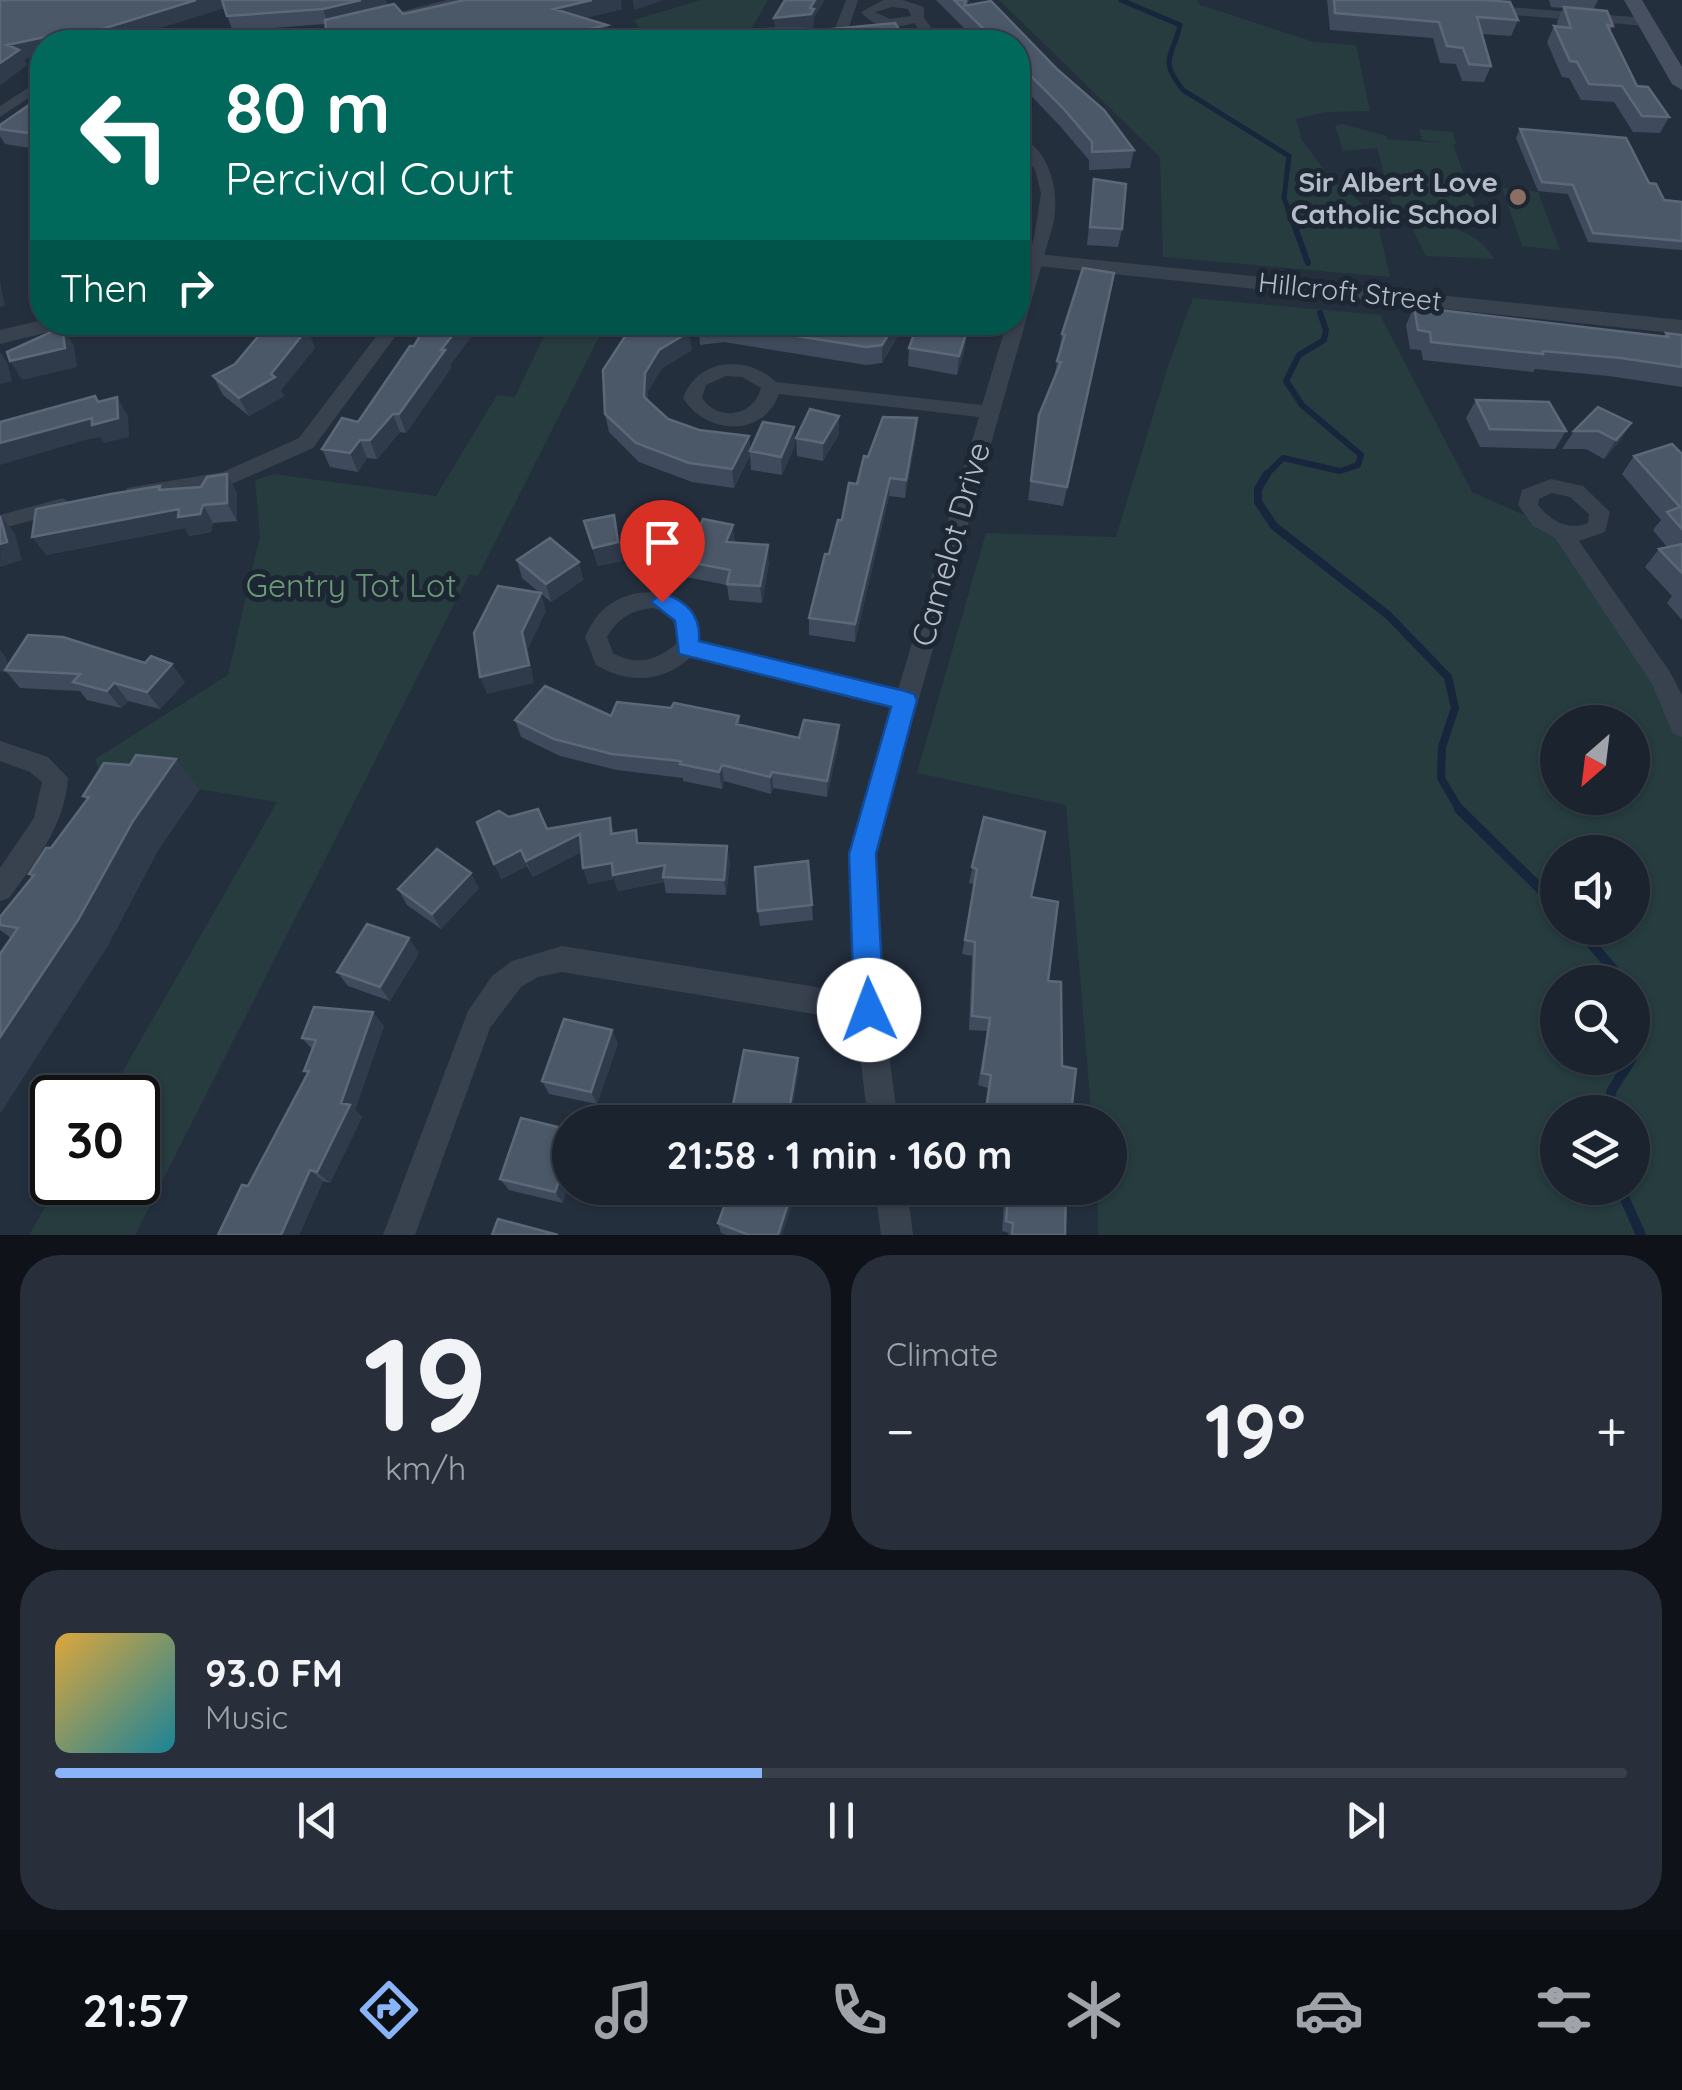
<!DOCTYPE html>
<meta charset="utf-8">
<style>
:root{--surface:#1b232e;--page:#282f3a;--text:#f1f3f6;--muted:#a0a4aa;--line:#39404a;--accent:#8ab4f8}
body{margin:0;font-family:Quicksand,sans-serif;background:var(--page);color:var(--text);height:100vh;display:flex;flex-direction:column;font-size:38px;white-space:nowrap}
*{box-sizing:border-box;margin:0}
p{font-size:32px;color:var(--muted)}
.icon{flex:none;width:55px;height:55px;fill:none;stroke:currentColor;stroke-width:2;stroke-linecap:round;stroke-linejoin:round}
.map{position:relative;height:1235px;overflow:hidden}
.details{display:flex;flex-direction:column;gap:20px;padding:20px;background:#0f1319;flex:1}
.details>*{flex:none}
.top-card{position:absolute;left:30px;top:30px;width:1000px;height:305px;border-radius:40px;box-shadow:0 2px 8px #0004,0 0 0 2px var(--line);background:#00695c;color:#fff;overflow:hidden}
.needle{width:65px;rotate:208deg}
.fabs{position:absolute;left:1540px;top:705px;display:grid;gap:20px}
.fabs a{display:grid;place-items:center;width:110px;height:110px;border-radius:50%;background:var(--surface);box-shadow:0 2px 8px #0004,0 0 0 2px var(--line);font-size:50px}
.speed{position:absolute;left:30px;top:1075px;display:flex;gap:20px;font-size:50px;font-weight:700;text-align:center}
.speed>*{display:grid;place-content:center;width:130px;height:130px;border-radius:50%;background:var(--surface);box-shadow:0 2px 8px #0004,0 0 0 2px var(--line);line-height:1}
.speed .limit{border:5px solid #111;border-radius:15px;background:#fff;color:#111}
.pin{position:absolute;display:grid;place-items:center;width:85px;height:85px;color:#fff;margin:-102px -42px;border-radius:50% 50% 50% 0;rotate:-45deg;box-shadow:0 0 10px #0007}
.pin .icon{rotate:45deg}
.me{position:absolute;width:110px;margin:-55px;rotate:358deg;stroke-linejoin:round;filter:drop-shadow(0 0 8px #0008)}
.turn{display:flex;align-items:center;gap:35px;height:210px;padding:0 30px;font-size:45px}
.turn .icon{width:130px;height:130px;stroke-width:2.5}
.turn b{display:block;font-size:70px;line-height:85px}
.then{display:flex;align-items:center;height:95px;padding:0 30px;background:#0003;gap:20px;font-size:38px}
.big{font-size:75px;font-weight:800;line-height:1.1}
.details .card{flex:1;display:flex;flex-direction:column;justify-content:center;gap:15px;min-width:0;padding:0 35px;border-radius:40px;background:var(--page)}
.details .dial{align-items:center;gap:0}
.dial b{font-size:130px;line-height:1}
.song{display:flex;align-items:center;gap:30px}
.cover{width:120px;height:120px;border-radius:15px;background:linear-gradient(135deg,hsl(40 70% 55%),hsl(190 70% 35%))}
.played{height:10px;border-radius:5px;background:linear-gradient(90deg,var(--accent) 45%,var(--line) 45%)}
.keys{display:flex;justify-content:space-around;direction:ltr}
.heat{display:flex;justify-content:space-between;align-items:center;font-size:55px;direction:ltr}
.details .tiles{flex:1;display:grid;gap:20px;grid-template-columns:1fr 1fr}
.card:last-child{grid-column:span 2}
.trip{position:absolute;left:552px;top:1105px;width:575px;height:100px;border-radius:50px;background:var(--surface);box-shadow:0 2px 8px #0004,0 0 0 2px var(--line);font-weight:800;line-height:100px;text-align:center}
.dock{display:flex;height:160px;justify-content:space-around;align-items:center;background:#0b0e12;color:var(--muted)}
.dock .icon{width:70px;height:70px}
.dock .selected{color:var(--accent)}
.dock b{font-size:45px;color:var(--text)}
.map>svg:first-child{display:block}
</style>
<div class="map">
<svg width="1682" height="1235" viewBox="0 0 1682 1235">
<rect width="100%" height="100%" fill="#242f3e"/>
<path fill="#263c3f" fill-rule="evenodd" d="M701,0H768L744,42H647L634,20Z
M999,0H1197L1200,5L1314,42L1356,45L1370,111L1326,112L1296,119L1302,140L1331,179L1376,215L1390,277L1163,257L1160,157Z
M1342,124L1387,136V139L1443,143L1422,140L1419,129L1453,132L1456,143L1453,144L1478,214L1393,207L1377,148L1343,151L1335,126Z
M1502,188L1538,192L1560,250L1522,246Z
M1409,222C1441,224 1477,228 1494,259L1426,256Z
M1193,298L1380,315L1472,492L1563,532L1682,727V1235H1098V1188H1110V1122H1092L1066,805L917,773L986,533L1116,537L1169,363ZM1558,722H1632V798H1558ZM1558,852H1632V928H1558ZM1558,982H1632V1058H1558ZM1558,1112H1632V1188H1558Z
M550,323H606L478,576L469,575L135,1235H29L59,1183L138,1182V1098L108,1097L277,802L100,773L95,759L228,675L260,536L255,480L274,474L436,496L497,395L515,397Z"/>
<g fill="none" stroke-linecap="round" stroke-linejoin="round">
<path stroke="#17263c" stroke-width="5" d="M1121,0L1180,25C1173,57 1158,59 1183,90L1289,156L1284,198L1289,211"/>
<path stroke="#17263c" stroke-width="6" d="M1288,208L1308,263
M1265,476L1283,458L1340,471L1358,465L1361,455L1302,405L1286,381L1299,355L1324,340L1326,330L1320,313"/>
<path stroke="#17263c" stroke-width="8" d="M1267,474L1258,489V502L1274,526L1388,615L1448,677L1455,708L1442,747L1441,778L1461,812"/>
<path stroke="#17263c" stroke-width="10" d="M1459,809L1558,906
M1578,928L1624,982
M1632,995L1637,1049L1632,1056
M1606,1112L1612,1090L1632,1058
M1620,1188L1641,1235"/>
<path fill="#38414e" fill-rule="evenodd" d="M447,0H470L374,24L368,20Z
M846,0H858L846,36L839,40L832,36Z
M883,0H903L924,7V18L942,42H929L914,23C894,29 875,29 861,12ZM892,7L908,9L911,16L890,19L875,12Z
M1483,5L1646,18L1652,22L1646,26L1478,12V6Z
M42,79V89L0,117V106Z
M1018,135C1050,150 1059,189 1054,221L875,854L883,1009L898,1122H868L856,1021L562,972L538,977L521,987L490,1028L415,1235H383L468,1011L492,976L512,961L562,946L854,993L849,854L892,708L691,657C662,683 629,684 596,665L585,637C591,625 597,613 609,605C644,580 700,592 699,641L898,690L979,417L779,394C763,439 705,434 683,398C698,358 746,354 776,382L982,405L1007,322H1018V291L1034,238L1041,193L1035,170L1018,148ZM726,376L742,377L761,388C753,417 718,422 702,398L706,385ZM653,608C673,613 677,625 676,644C656,661 637,666 613,653L607,637C618,618 632,610 653,608Z
M387,322H406L313,448L234,483L134,500L127,498L124,493L127,488L223,472L299,438Z
M1551,479L1583,486L1610,512L1605,532L1579,541L1670,672L1682,695V737L1673,734L1652,684L1555,538L1533,526L1518,505L1522,490ZM1552,493L1570,497L1589,514L1588,523C1568,531 1551,521 1538,505L1539,499Z
M63,498L73,505L70,510L0,529V515Z
M0,741L48,757L68,778C65,825 36,861 9,898L0,901V868L34,818L42,782L30,772L0,761Z
M875,1188H907L913,1235H881Z"/>
<path fill="#38414e" fill-rule="evenodd" d="M1018,252L1682,320V334L1018,264Z
M42,320L72,322L69,327L0,344V330Z"/>
<path fill="#465061" fill-rule="evenodd" d="M1624,0H1642L1682,67V90L1672,84Z"/>
</g>
<path fill="#3f4b5c" d="M0,0H386L388,6L403,14L622,9L585,18L609,41L604,42H261L326,29L325,24L233,31L224,8L114,42H42V55L24,59L27,65L0,85Z
M936,0H969L967,5L991,1L1058,70L1104,110L1134,150L1130,168L1089,170V160L1060,126L1018,82V42H978Z
M1327,0H1496L1518,20L1511,36L1482,34L1491,66L1484,82L1462,81L1456,64L1440,63L1433,38L1330,30Z
M1549,0H1598L1593,10L1613,26L1610,31L1637,86L1669,117L1660,133L1633,132L1614,102L1581,100L1569,78L1562,77L1547,42L1554,26L1558,27L1557,22L1563,8L1551,7Z
M42,96L36,149L5,144L0,136V125Z
M1520,129L1649,183L1664,200L1682,202V250L1588,242L1568,194L1538,191L1516,138Z
M1094,179L1122,229L1118,247L1087,245Z
M1114,273L1063,506L1028,500L1039,415L1054,379L1062,334Z
M1414,307L1664,336L1666,333L1682,335V387L1609,376L1535,369L1533,372L1423,360L1421,350L1410,349L1406,325Z
M428,322H482L450,365L451,368L406,433L400,432L377,459L367,458L358,472L330,467L322,449L358,422L414,346Z
M698,322H906L882,363L866,365L724,342L700,345Z
M307,329L315,348L281,390L284,396L249,416L223,395L213,376Z
M966,334L964,352L957,375L908,366L909,348Z
M692,350L662,368L648,391V400L668,419L699,430L749,436L750,451L795,445L782,475L751,470L750,455L734,488L692,482L639,462L609,432L605,414L603,370Z
M1476,400L1566,431L1555,449L1480,447L1466,418Z
M1631,423L1619,442L1604,459L1586,449H1562L1574,431Z
M839,434L823,461L797,456L796,438Z
M916,436L905,498L889,496L855,642L809,635V618L829,554L868,457Z
M1682,454V620L1667,603L1672,596L1645,567L1659,549L1667,547L1653,530L1661,520L1622,474L1634,456Z
M160,486L162,490L237,493V521L213,523L211,532L189,536L185,528L46,555Z
M584,521L618,534L622,561L598,566Z
M701,524L769,562L762,603L729,600L727,585L686,577L684,560L650,557L647,541Z
M517,560L579,562L583,580L551,602L522,578Z
M5,656L8,665L185,682L160,709L128,701L121,708L87,700L80,691L20,688L5,670Z
M611,716H739L740,725L799,738L839,742L827,797L773,788L771,794L724,781L722,789L683,781V778L617,770L560,756L521,737L515,720Z
M200,789L158,850L107,947L11,938L0,930V917L32,878L29,874L51,848L87,800L83,796Z
M509,817L547,829L610,818L614,834L639,843L730,862L726,895L666,893L664,882L618,891L614,879L588,884L581,852L533,877L527,866L501,879Z
M984,817L1031,897L1048,981L1070,1122H982L988,1088L978,1085L987,1031L969,1030L972,956L962,954L974,884L969,883Z
M479,888L441,929L407,905L398,889Z
M812,905L813,920L760,926L758,911Z
M419,953L390,1001L348,986L337,972Z
M384,1026L355,1110L362,1117L330,1183L323,1181L299,1235H218L248,1186L307,1074L304,1071L312,1049L302,1038Z
M618,1043L597,1104L549,1094L542,1081Z
M570,1130L563,1203L509,1190L500,1179Z
M1005,1188H1066L1065,1235H1008L1009,1233L1002,1231Z
M718,1223L782,1235H726L721,1233Z"/>
<path fill="#2f3b4b" d="M196,0H222L225,8L114,42H90L86,34Z
M361,0H386L389,10L328,24L323,9Z
M592,0H621L622,9L557,25L554,9Z
M633,0H664L634,10Z
M815,0H825L814,18V25L811,31L775,35L774,18L810,8Z
M607,25L609,41L604,42H510Z
M83,29L90,42H42V55L24,59L27,65L0,85V63L7,45Z
M42,121V144L36,149L27,133Z
M0,281L5,306L0,307Z
M463,322H482L450,365L451,368L406,433L399,414L441,350Z
M896,322H906L882,363V345Z
M62,327L74,345L77,367L22,380L10,361Z
M307,329L315,348L281,390L284,396L249,416L239,398L271,374Z
M689,332L692,350L662,368L648,391L647,416L644,397L645,373L659,350Z
M966,334L964,352L957,375L959,356Z
M0,352L7,362L12,381L0,384Z
M95,396L107,414L117,397L128,416L129,437L104,443L100,437L85,440L0,465V443L98,402Z
M393,414L400,432L377,459L370,440Z
M839,416V434L823,461V443Z
M917,418L916,436L905,498L906,480Z
M1631,423L1619,442L1604,459L1616,440Z
M794,427L795,445L782,475L781,457Z
M749,436L750,454L734,488L732,469Z
M360,440L367,458L358,472L350,453Z
M227,474L237,493V521L227,503Z
M890,478L889,496L855,642V624Z
M203,505L213,523L211,532L189,536L185,528L46,555L32,537Z
M614,515L622,561L598,566L593,548Z
M1,516L15,534L22,560L0,567Z
M733,525L735,541L728,559L726,542Z
M768,545L769,562L762,603L760,586Z
M579,562L583,580L551,602L546,584Z
M541,593L546,611L528,649L534,683L487,694L480,677L522,632Z
M0,650L5,656L9,668L0,672Z
M172,664L185,682L160,709L147,692Z
M114,683L128,701L121,708L107,691Z
M839,725V742L827,797V781Z
M176,759L200,789L158,850L107,947L0,1114V1037L133,821Z
M722,765L724,781L722,789L719,772Z
M772,772L773,788L771,794L770,777Z
M580,834L585,850L533,877L526,861Z
M727,846L730,862L726,895L724,880Z
M521,850L527,866L501,879L494,864Z
M612,863L665,865L663,877L664,882L618,891L614,879L588,884L583,868Z
M471,873L479,888L441,929L432,914Z
M409,938L419,953L390,1001L380,987Z
M373,1012L384,1026L355,1110L362,1117L330,1183L317,1172Z
M612,1030L618,1043L597,1104L591,1092Z
M798,1058L799,1071L790,1122H787Z
M570,1150V1181L563,1203L555,1192Z
M310,1170L323,1181L299,1235H281Z
M793,1188H798L782,1235H778Z"/>
<path fill="#4b5868" stroke="#5c6777" stroke-width="2.5" d="M0,0H196L86,34L83,29L7,45L19,50L0,63Z
M222,0H361L323,9L227,16Z
M465,0H592L554,9L607,25L550,38L510,42H261L326,29L325,20L394,4L403,14Z
M785,0H815L810,8L814,9L811,14L774,18Z
M954,0H966L964,6L991,1L1058,70L1104,110L1134,150L1092,152V142L1063,108L1018,63V42H997Z
M1334,0H1484L1510,2L1518,20L1477,17L1491,66L1469,64L1463,48L1447,46L1439,22L1335,13Z
M1564,7L1607,11L1613,26L1607,25L1637,86L1648,87L1669,117L1642,116L1622,86L1589,84L1577,62L1570,61L1554,26L1571,28Z
M895,23L907,42H775L769,29H802L800,32Z
M42,96V121L27,133L0,129V125Z
M1520,129L1626,138L1649,183L1656,184L1664,200L1682,202V241L1593,233L1573,185L1542,182Z
M1094,179L1126,184L1122,229L1090,227Z
M1083,268L1114,273L1067,487L1031,481L1039,415L1061,362L1057,361L1065,335L1062,334Z
M1414,307L1668,337L1666,333L1682,335V367L1621,358L1543,351V354L1431,342L1430,332L1418,330Z
M428,322H463L441,350H445L399,414H393L370,440H360L350,453L322,449L342,418L358,422L410,346H414Z
M648,322H674L689,332L659,350L645,373L644,397L668,419L699,430L749,436L732,469L689,463L636,443L605,414L603,370L626,335Z
M698,322H896L882,345L866,347L722,324L698,327Z
M267,326L307,329L271,374L275,377L239,398L213,376L235,364Z
M917,326L966,334L959,356L909,348Z
M62,327L65,348L10,361L7,352Z
M95,396L98,402L117,397L118,418L92,425V418L0,443V422Z
M1476,400L1549,402L1566,431L1490,429Z
M1598,407L1631,423L1616,440L1598,431H1574Z
M810,409L839,416L823,443L796,438Z
M883,417L917,418L906,480L890,478L855,624L809,618L825,554H829L838,520H842L849,483L857,484L864,456L868,457Z
M763,422L794,427L781,457L750,451Z
M1672,444L1682,454V529L1667,512L1680,507L1634,456Z
M227,474V503L203,505L200,514L178,517L179,509L32,537L36,509L111,494L160,486L159,490L201,487L207,477Z
M657,514L701,524L703,519L733,525L726,542L768,545L760,586L727,584L730,570L684,561L692,544L647,541Z
M614,515L618,542L593,548L584,521Z
M0,516L7,542L0,544Z
M550,538L579,562L546,584L517,560Z
M1682,544V573L1659,549Z
M498,586L541,593L522,632L529,665L480,677L474,633Z
M28,635L63,637L145,663L151,656L172,664L147,692L114,683L107,691L73,682L80,674L5,670Z
M545,686L611,716L617,702L671,708L674,703L739,716L736,724L799,738L804,720L839,725L827,781L772,772L770,777L722,765L719,772L680,764L681,761L612,754L554,739L515,720Z
M136,755L176,759L133,821L78,920L0,1037V954L18,928L0,925V917L34,875L29,874L46,848H51L89,797L83,796L104,763L130,765Z
M538,809L547,829L610,818L611,834L636,830L637,843L727,846L724,880L663,877L665,865L613,875L612,863L583,868L580,834L526,861L521,850L494,864L477,822L499,811L509,817Z
M984,817L1045,832L1031,897L1058,902L1048,981L1061,982L1062,1066L1076,1069L1070,1122H1003L985,1118L991,1075L982,1073L990,1018L972,1016L975,942L965,940L977,869L972,867Z
M437,849L471,873L432,914L398,889Z
M808,861L812,905L758,911L755,867Z
M367,924L409,938L380,987L337,972Z
M314,1007L373,1012L341,1103L350,1105L317,1172L310,1170L281,1235H218L242,1185L248,1186L309,1071H304L316,1040L302,1038Z
M564,1019L612,1030L591,1092L542,1081Z
M744,1050L798,1058L787,1122H748L730,1120Z
M521,1118L570,1130V1150L555,1192L500,1179Z
M731,1188H793L778,1235H749L718,1223Z
M1009,1188H1066L1065,1235H1012L1013,1223L1006,1221Z
M498,1219L558,1235H492Z"/>
<path fill="#1a73e8" stroke="#114b97" stroke-width="2.5" d="M662,593C687,601 701,615 699,641L905,691L914,694L917,700L876,854L884,1010L879,1020L869,1024L859,1020L854,1010L849,854L891,707L679,654L675,621L651,602Z"/>
<circle fill="#8d6e63" stroke="#1d2633" stroke-width="4" cx="1518" cy="197" r="10"/>
<g text-anchor="middle" dominant-baseline="central" stroke-width="10" stroke-linejoin="round" paint-order="stroke">
<g font-size="28" font-weight="bold" fill="#b4bcc9" stroke="#1d2633" text-anchor="end">
<text x="1498" y="181">Sir Albert Love<tspan x="1498" dy="32">Catholic School</tspan></text>
</g>
<g font-size="28" fill="#b4bcc9" stroke="#1d2633">
<text transform="translate(1350 291) rotate(6)">Hillcroft Street</text>
</g>
<g font-size="32" fill="#b4bcc9" stroke="#1d2633">
<text transform="translate(950 544) rotate(-74)">Camelot Drive</text>
</g>
<g font-size="32" fill="#6b9a76" stroke="#1d2633">
<text x="351" y="585">Gentry Tot Lot</text>
</g>
</g>
</svg>
<div class="fabs">
<a><svg class="needle" viewBox="-14 -14 28 28"><path d="M0-13l5 13h-10z" fill="#e53935"/><path d="M0 13l5-13h-10z" fill="#a0a4aa"/></svg></a>
<a><svg class="icon" aria-label="sound" viewBox="0 0 24 24"><path d="M4 9h4l5-4v14l-5-4H4zM17 9q2 3 0 6"/></svg></a>
<a><svg class="icon" aria-label="search" viewBox="0 0 24 24"><circle cx="10" cy="10" r="6"/><path d="M15 15l6 6"/></svg></a>
<a><svg class="icon" aria-label="layers" viewBox="0 0 24 24"><path d="M12 4l9 5-9 5-9-5zM3 14l9 5 9-5"/></svg></a>
</div>
<div class="speed"><div class="limit">30</div></div>
<div class="pin" style="left:662px;top:602px;background:#d93025"><svg class="icon" aria-label="arrive" viewBox="0 0 24 24"><path d="M6 21V4h12l-3 4 3 4H6"/></svg></div>
<svg class="me" style="left:869px;top:1010px" viewBox="-20 -20 40 40"><circle r="19" fill="#fff"/><path d="M0-13L10 11 0 6-10 11z" fill="#1a73e8"/></svg>
<div class="trip">21:58 · 1 min · 160 m</div>
<div class="top-card">
<div class="turn"><svg class="icon" aria-label="left" viewBox="0 0 24 24"><path d="M17 20v-9H6M10 6l-5 5 5 5"/></svg><div><b>80 m</b>Percival Court</div></div>
<div class="then">Then<svg class="icon" aria-label="right" viewBox="0 0 24 24"><path d="M7 20v-9h11M14 6l5 5-5 5"/></svg></div>
</div>
</div>
<section class="details">
<div class="tiles">
<div class="card dial"><b>19</b><p>km/h</p></div>
<div class="card"><p>Climate</p>
<div class="heat"><a>−</a><b class="big">19°</b><a>+</a></div>
</div>
<div class="card">
<div class="song"><i class="cover"></i><div><b>93.0 FM</b><p>Music</p></div></div>
<div class="played"></div>
<div class="keys"><svg class="icon" aria-label="previous" viewBox="0 0 24 24"><path d="M18 5L8 12l10 7zM5 5v14"/></svg><svg class="icon" aria-label="pause" viewBox="0 0 24 24"><path d="M8 5v14M16 5v14"/></svg><svg class="icon" aria-label="next" viewBox="0 0 24 24"><path d="M6 5l10 7-10 7zM19 5v14"/></svg></div>
</div>
</div>
</section>
<nav class="dock">
<b>21:57</b>
<svg class="icon selected" aria-label="directions" viewBox="0 0 24 24"><path d="M12 3l9 9-9 9-9-9zM9 14v-3h6M13 9l2 2-2 2"/></svg>
<svg class="icon" aria-label="music" viewBox="0 0 24 24"><path d="M9 18V5l10-2v13"/><circle cx="6" cy="18" r="3"/><circle cx="16" cy="16" r="3"/></svg>
<svg class="icon" aria-label="phone" viewBox="0 0 24 24"><path d="M5 4h4l2 5-3 2q2 4 5 5l2-3 5 2v4C11 20 4 13 5 4z"/></svg>
<svg class="icon" aria-label="climate" viewBox="0 0 24 24"><path d="M12 3v18M4 7l16 10M4 17L20 7"/></svg>
<svg class="icon" aria-label="car" viewBox="0 0 24 24"><path d="M5 17H2v-5l4-1 3-4h7l3 4 3 1v5h-3M9 17h6M6 11h13"/><circle cx="7" cy="17" r="2"/><circle cx="17" cy="17" r="2"/></svg>
<svg class="icon" aria-label="filters" viewBox="0 0 24 24"><path d="M4 7h16M4 17h16"/><circle cx="9" cy="7" r="2"/><circle cx="15" cy="17" r="2"/></svg>
</nav>
